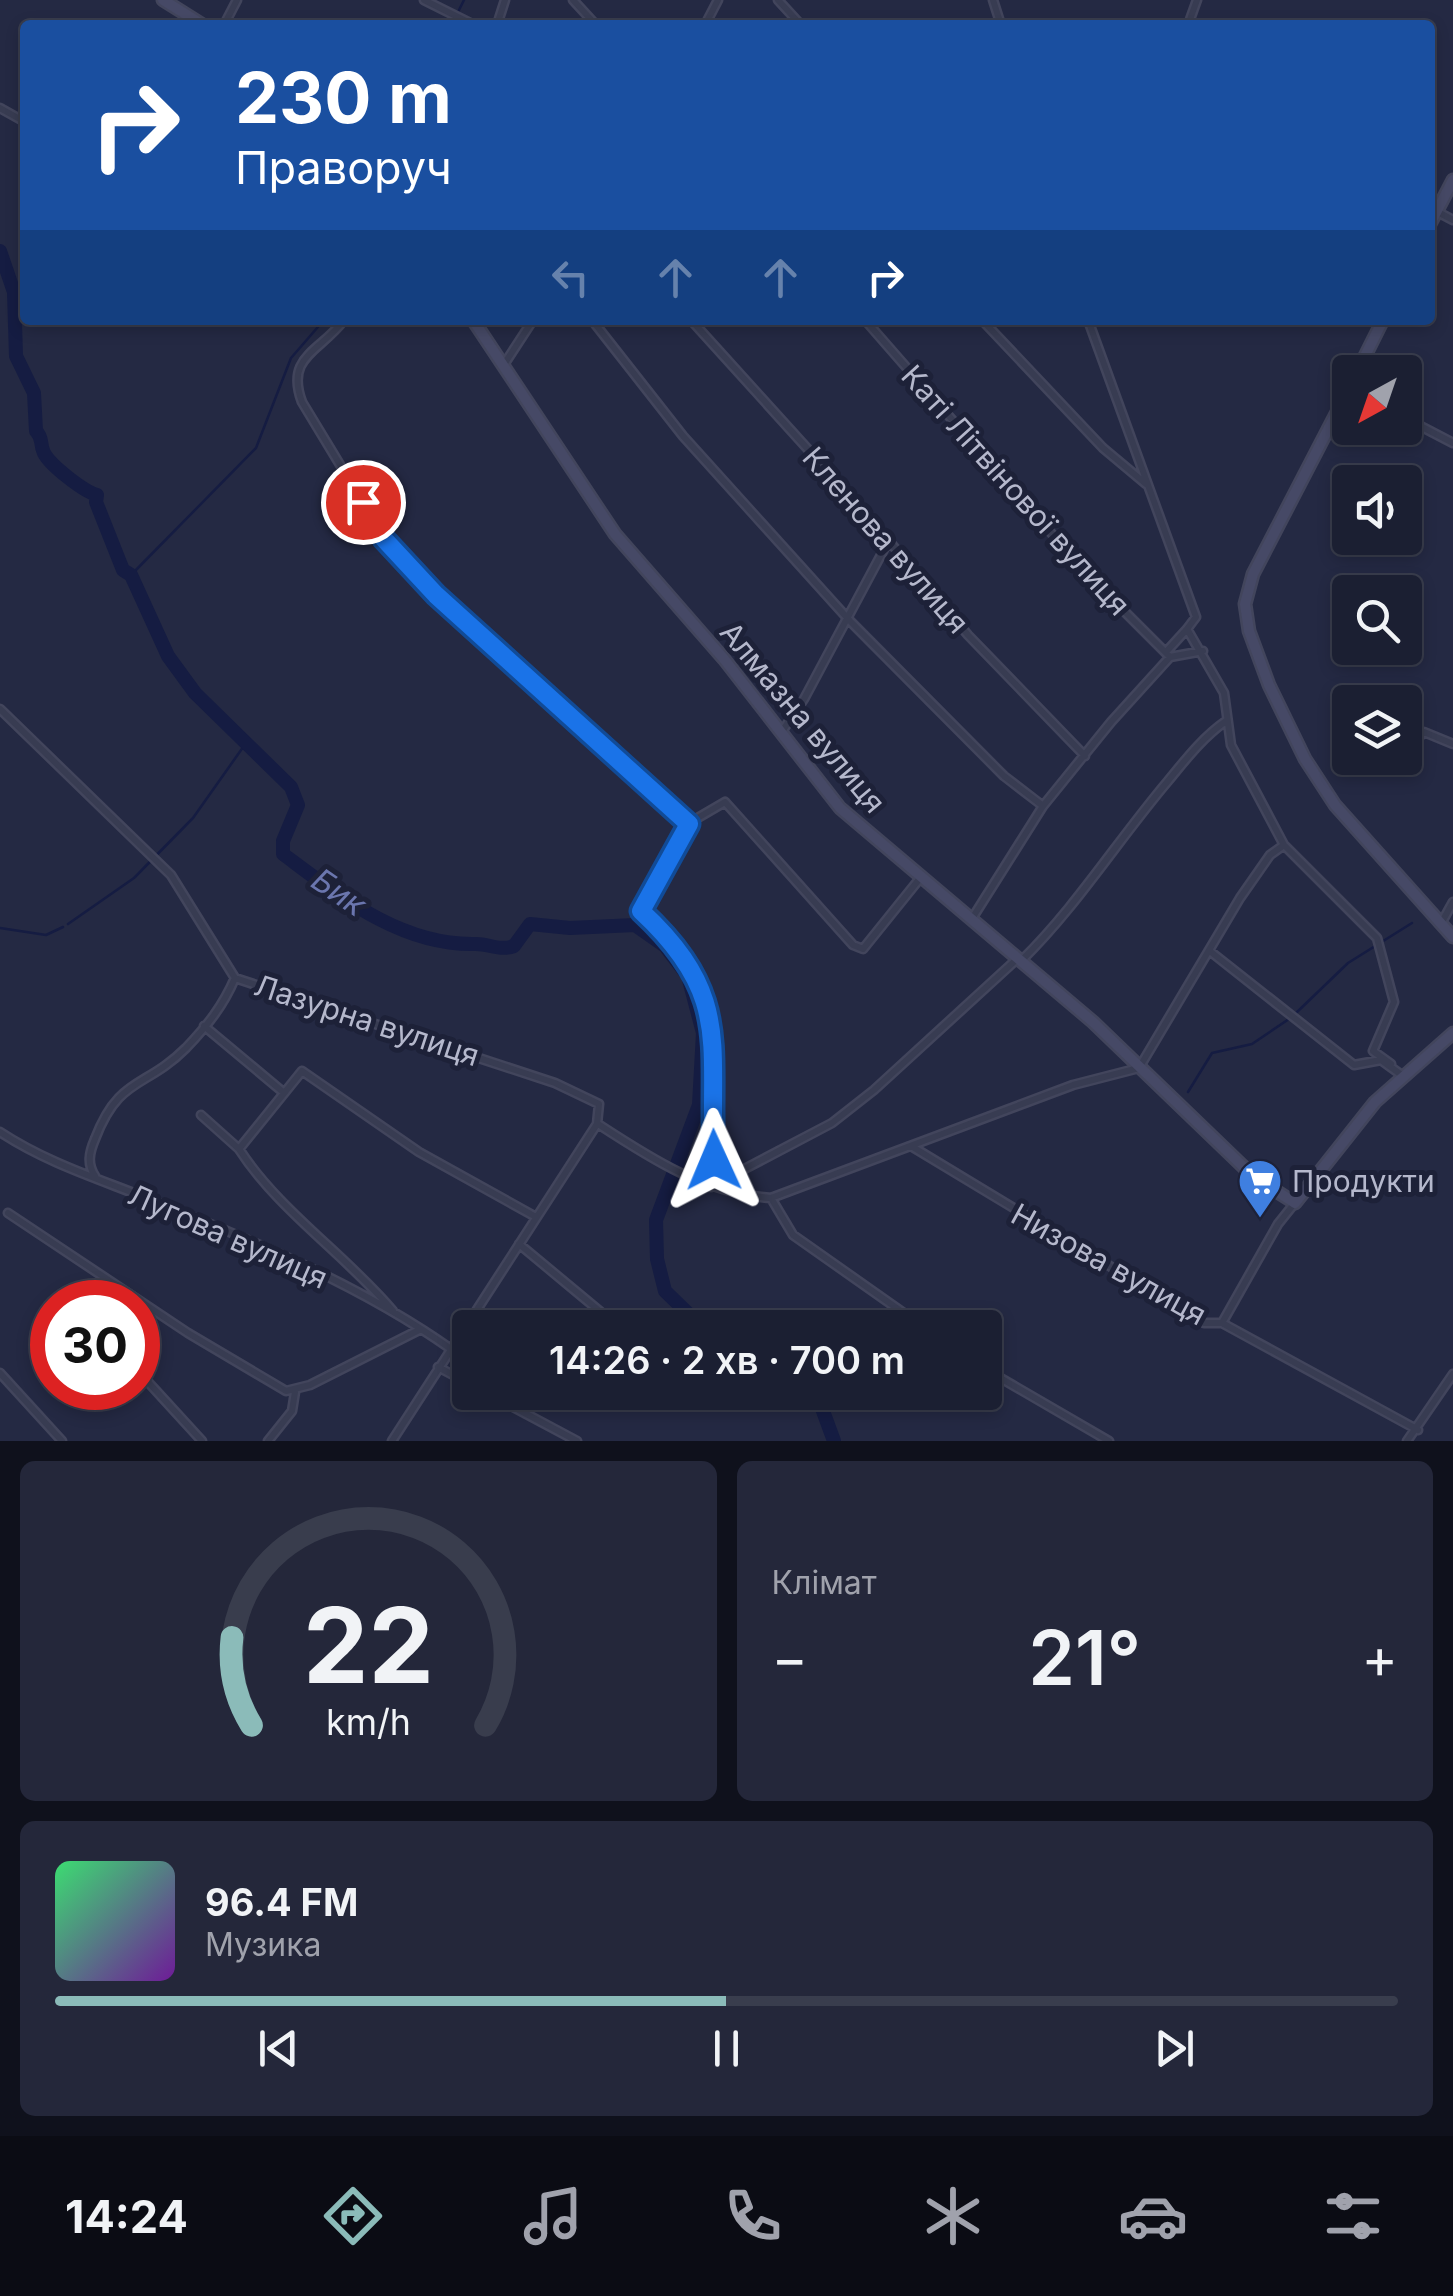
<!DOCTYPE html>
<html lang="uk">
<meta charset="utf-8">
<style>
:root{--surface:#1b1f32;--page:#24273a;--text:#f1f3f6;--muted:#a0a2ac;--line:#393d4d;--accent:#8bbbb9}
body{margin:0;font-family:Inter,sans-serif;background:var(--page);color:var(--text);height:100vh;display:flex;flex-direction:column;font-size:38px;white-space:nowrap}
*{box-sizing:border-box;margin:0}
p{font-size:32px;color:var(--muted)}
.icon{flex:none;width:55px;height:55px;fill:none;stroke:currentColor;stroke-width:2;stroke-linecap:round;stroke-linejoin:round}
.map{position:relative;height:1441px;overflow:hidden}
.panel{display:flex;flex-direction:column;gap:20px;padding:20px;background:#0f111c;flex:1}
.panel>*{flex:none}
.banner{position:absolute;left:20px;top:20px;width:1415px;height:305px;border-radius:10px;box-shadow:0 5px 15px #0003,0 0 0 2px var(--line);background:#1a4fa0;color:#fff;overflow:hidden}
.needle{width:65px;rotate:220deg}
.tools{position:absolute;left:1332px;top:355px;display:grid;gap:20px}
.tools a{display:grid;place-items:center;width:90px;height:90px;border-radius:10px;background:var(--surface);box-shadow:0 5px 15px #0003,0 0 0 2px var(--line);font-size:50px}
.speed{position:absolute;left:30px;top:1280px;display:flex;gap:20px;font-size:50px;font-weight:700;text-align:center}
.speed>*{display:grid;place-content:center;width:130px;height:130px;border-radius:50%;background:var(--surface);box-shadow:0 5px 15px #0003,0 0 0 2px var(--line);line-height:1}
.speed .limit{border:15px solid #d22;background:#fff;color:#111}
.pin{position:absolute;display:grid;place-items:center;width:85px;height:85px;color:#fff;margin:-42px;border:5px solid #fff;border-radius:50%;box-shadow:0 2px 10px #0007}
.me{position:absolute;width:110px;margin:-55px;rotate:359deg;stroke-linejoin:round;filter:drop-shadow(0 0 8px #0008)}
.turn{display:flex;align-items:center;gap:35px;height:210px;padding:0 50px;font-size:45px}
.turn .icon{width:130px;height:130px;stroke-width:2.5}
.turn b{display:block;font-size:70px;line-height:85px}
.lanes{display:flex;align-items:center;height:95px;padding:0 50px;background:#0003;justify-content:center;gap:50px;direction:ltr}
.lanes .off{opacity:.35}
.big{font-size:75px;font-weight:600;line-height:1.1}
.panel .card{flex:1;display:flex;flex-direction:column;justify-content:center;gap:15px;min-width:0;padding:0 35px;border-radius:15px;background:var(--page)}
.panel .dial{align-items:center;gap:0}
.dial svg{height:260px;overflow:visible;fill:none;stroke:var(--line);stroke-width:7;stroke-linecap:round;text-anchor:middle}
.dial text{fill:var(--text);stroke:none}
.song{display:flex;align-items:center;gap:30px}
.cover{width:120px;height:120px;border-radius:15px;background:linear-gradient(135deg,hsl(140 70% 55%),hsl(280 70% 35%))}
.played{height:10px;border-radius:5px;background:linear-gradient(90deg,var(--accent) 50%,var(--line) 50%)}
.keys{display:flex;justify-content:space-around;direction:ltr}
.heat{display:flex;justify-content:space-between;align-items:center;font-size:55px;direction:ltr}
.panel .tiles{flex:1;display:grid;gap:20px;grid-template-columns:1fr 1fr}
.card:last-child{grid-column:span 2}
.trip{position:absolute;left:452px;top:1310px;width:550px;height:100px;border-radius:10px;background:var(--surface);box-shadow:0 5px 15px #0003,0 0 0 2px var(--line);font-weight:600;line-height:100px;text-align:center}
.tab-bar{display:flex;height:160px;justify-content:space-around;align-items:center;background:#0b0c14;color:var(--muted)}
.tab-bar .icon{width:70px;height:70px}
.tab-bar .selected{color:var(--accent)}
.tab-bar b{font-size:45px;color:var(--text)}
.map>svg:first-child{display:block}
</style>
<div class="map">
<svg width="1453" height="1441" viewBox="0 0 1453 1441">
<rect width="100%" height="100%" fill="#242943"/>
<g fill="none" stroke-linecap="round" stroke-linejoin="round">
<path stroke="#151c42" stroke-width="2.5" d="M458,12L464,0
M131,575L256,448L291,358L324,320
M68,924L134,878L193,818L246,743
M0,928L46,935L63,927
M1296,1013L1348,963L1412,923
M1188,1092L1212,1053L1252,1044L1289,1019"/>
<path stroke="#151c42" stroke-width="14" d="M0,251L14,292L16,356L34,393L36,431C44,439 39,443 44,453C50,465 83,491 97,495L96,502L123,570L131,575L168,656L195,693L291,787L298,805L283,841V854C341,897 401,946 476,944C490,944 499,951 514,946L530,924L570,928L635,925L665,946L688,976L703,1033L699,1105L656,1220L657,1259L665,1291L703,1328
M816,1392L834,1441"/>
<defs>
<path id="minor" d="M424,0L474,25
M573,0L596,25
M778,0L801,25
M993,0L1001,25
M224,25L237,0
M497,25L505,0
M705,25L718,0
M1188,25L1197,0
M0,108L25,122
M1430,208L1453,220
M344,320C320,352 285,356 302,402L385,539L409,568L689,823L725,802L853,945L863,949L921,877
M592,320L683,436L850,621L1004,776L1043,806
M691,320L863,510L968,635L1085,756
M865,320L1087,574L1170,657
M982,320L1103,448L1146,484
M1088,320L1196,617L1187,629L1224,693L1231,745L1284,845L1377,938L1394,1002L1373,1051L1391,1064
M503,366L533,320
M1405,418L1453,443
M1166,652L1187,629
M0,709L171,875L235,978L555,1083L599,1104L597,1124L392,1441
M781,733L804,699L889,540
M1405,751L1424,732L1453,744
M689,824L641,911C664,932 688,953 701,983C721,1029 716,1135 711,1187
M973,917L1043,806L1111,722L1170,657L1203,651
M1443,920L1453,902
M1211,952L1354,1065L1381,1060L1403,1076
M1022,960C1076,907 1118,840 1168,781C1186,759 1203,737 1226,721
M204,1026L283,1092
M201,1115L239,1149
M598,1124C653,1160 704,1193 771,1198L1073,1085L1139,1068L1240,898L1270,855L1284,845
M0,1132C50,1165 106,1181 161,1204C259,1243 365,1288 451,1349
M911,1146L1204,1323H1222L1418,1430
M95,1176C87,1164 89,1153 95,1139C119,1076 145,1089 186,1048C207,1026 223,1006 235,978
M712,1186L832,1123L874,1090L1017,959
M771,1198L793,1235L925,1328
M8,1213L188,1333L286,1391L310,1385L421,1329
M519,1244L620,1328
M88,1302L104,1277
M393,1311C346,1255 279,1211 239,1149L302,1071L419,1152L536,1217
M1222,1323L1278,1224L1294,1204
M438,1367L470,1384
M985,1369L1109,1441
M138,1371L202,1441
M0,1373L62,1441
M485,1392L577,1441
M268,1441L292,1411L295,1392
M1407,1441L1453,1374"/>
<path id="secondary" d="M163,0L203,25
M1430,224L1453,180
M473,320L615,534L724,659L840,808L1093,1022L1254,1177L1295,1203L1375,1102L1453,1033
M1357,372L1383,320
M1350,387L1253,574L1245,604L1249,631L1269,685L1305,759L1335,805L1453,937"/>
</defs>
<use href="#minor" stroke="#42455c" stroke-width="11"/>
<use href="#secondary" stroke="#42455c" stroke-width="15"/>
<use href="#minor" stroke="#383c52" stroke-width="6"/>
<use href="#secondary" stroke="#464966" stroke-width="10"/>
</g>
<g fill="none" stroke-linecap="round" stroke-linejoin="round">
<defs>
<path id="route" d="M363,502L384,539L436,595L689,824L641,911C734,997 708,1047 714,1160"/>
</defs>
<use href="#route" stroke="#114b97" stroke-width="25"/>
<use href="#route" stroke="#1a73e8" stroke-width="18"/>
</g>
<defs>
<symbol id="supermarket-pin" viewBox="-11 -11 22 30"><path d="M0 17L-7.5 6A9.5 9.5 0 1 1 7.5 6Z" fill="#3f7fe0" stroke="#1d2138"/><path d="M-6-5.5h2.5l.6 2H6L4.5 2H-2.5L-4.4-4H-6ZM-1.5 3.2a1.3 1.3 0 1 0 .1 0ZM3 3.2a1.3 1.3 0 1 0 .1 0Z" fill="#fff"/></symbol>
</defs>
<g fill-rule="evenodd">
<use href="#supermarket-pin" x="1235" y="1156" width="50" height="68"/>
</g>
<g text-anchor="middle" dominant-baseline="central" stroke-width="10" stroke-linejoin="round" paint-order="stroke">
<g font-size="30" fill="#b5b8cc" stroke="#1d2138">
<text transform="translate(1016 490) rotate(48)">Каті Літвінової вулиця</text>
<text transform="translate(886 540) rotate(49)">Кленова вулиця</text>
<text transform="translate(803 717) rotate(50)">Алмазна вулиця</text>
<text transform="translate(367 1020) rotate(18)">Лазурна вулиця</text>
<text transform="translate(228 1236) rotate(24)">Лугова вулиця</text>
<text transform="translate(1109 1264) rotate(29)">Низова вулиця</text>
</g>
<g font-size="30" fill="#b5b8cc" stroke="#1d2138" text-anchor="start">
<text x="1292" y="1181">Продукти</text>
</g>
<g font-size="32" font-style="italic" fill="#6b76ae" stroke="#1d2138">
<text transform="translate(339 892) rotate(34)">Бик</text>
</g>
</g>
</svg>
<div class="tools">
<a><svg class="needle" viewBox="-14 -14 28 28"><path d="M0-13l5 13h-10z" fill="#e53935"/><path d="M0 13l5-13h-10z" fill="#a0a2ac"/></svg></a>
<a><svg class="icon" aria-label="sound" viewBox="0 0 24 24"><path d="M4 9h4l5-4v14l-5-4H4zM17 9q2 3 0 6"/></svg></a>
<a><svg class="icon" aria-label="search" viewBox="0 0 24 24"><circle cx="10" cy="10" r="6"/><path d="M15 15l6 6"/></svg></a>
<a><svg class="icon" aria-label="layers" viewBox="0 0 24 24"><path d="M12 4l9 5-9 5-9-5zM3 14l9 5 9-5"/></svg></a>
</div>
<div class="speed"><div class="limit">30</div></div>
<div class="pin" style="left:363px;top:502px;background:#d93025"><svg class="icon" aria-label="arrive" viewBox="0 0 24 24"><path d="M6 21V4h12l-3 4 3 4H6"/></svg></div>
<svg class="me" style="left:714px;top:1160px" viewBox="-20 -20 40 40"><path d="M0-17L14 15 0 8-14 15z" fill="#1a73e8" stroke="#fff" stroke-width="4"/></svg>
<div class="trip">14:26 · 2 хв · 700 m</div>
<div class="banner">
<div class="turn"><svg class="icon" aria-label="right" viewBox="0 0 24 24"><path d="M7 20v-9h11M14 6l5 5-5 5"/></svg><div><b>230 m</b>Праворуч</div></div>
<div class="lanes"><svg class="icon off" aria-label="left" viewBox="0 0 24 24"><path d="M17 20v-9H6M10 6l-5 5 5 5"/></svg><svg class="icon off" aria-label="ahead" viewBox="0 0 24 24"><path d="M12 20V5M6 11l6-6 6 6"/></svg><svg class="icon off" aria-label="ahead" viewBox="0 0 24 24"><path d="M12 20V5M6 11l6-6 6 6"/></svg><svg class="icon" aria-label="right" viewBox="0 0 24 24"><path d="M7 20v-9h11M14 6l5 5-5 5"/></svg></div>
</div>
</div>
<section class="panel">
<div class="tiles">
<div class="card dial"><svg viewBox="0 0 100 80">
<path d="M14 69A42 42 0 1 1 86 69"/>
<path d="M14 69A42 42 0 0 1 8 42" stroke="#8bbbb9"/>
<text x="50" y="56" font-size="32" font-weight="700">22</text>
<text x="50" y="72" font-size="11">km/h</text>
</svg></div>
<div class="card"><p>Клімат</p>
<div class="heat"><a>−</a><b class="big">21°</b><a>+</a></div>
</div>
<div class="card">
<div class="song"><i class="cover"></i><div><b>96.4 FM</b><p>Музика</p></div></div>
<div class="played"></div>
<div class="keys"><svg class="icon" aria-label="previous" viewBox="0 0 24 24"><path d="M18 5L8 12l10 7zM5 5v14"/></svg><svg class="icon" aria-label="pause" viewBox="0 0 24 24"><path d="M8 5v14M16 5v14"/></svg><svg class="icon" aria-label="next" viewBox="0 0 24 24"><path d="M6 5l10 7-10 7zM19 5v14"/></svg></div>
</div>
</div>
</section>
<nav class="tab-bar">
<b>14:24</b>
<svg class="icon selected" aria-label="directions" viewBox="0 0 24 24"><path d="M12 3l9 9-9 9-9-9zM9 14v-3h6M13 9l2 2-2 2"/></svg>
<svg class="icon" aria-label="music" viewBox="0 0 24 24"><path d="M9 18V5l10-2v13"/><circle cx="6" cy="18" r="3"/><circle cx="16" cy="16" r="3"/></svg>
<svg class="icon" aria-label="phone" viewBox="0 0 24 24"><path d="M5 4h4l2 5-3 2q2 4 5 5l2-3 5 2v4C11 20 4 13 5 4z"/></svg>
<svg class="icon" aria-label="climate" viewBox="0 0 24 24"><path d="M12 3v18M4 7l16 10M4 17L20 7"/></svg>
<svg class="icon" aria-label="car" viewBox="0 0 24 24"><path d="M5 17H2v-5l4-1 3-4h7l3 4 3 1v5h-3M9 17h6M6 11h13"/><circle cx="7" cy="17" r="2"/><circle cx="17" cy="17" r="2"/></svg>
<svg class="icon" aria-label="filters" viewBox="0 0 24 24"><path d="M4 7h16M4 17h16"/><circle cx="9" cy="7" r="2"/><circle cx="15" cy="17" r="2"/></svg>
</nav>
